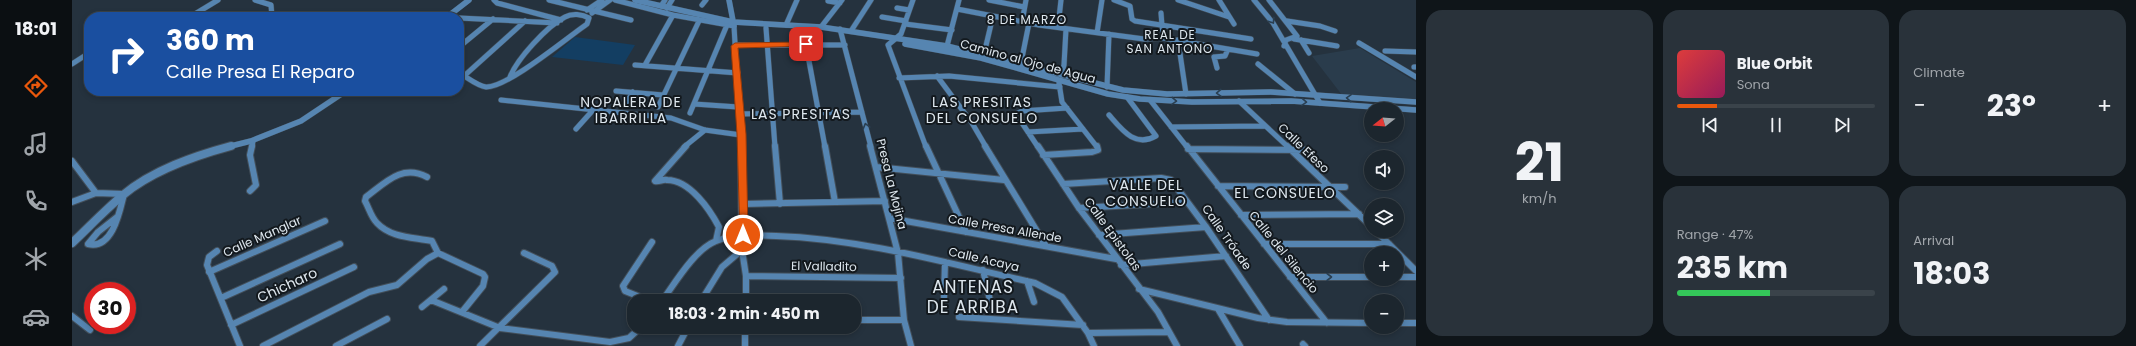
<!DOCTYPE html>
<meta charset="utf-8">
<style>
:root{--surface:#1c262e;--page:#29323a;--text:#f1f3f6;--muted:#a0a5aa;--line:#3a434a;--accent:#ea580c}
body{margin:0;font-family:Poppins,sans-serif;background:var(--page);color:var(--text);height:100vh;display:flex;flex-direction:column;font-size:15px;white-space:nowrap}
*{box-sizing:border-box;margin:0}
p{font-size:13px;color:var(--muted)}
.icon{flex:none;width:22px;height:22px;fill:none;stroke:currentColor;stroke-width:2;stroke-linecap:round;stroke-linejoin:round}
.map{position:relative;flex:1;overflow:hidden}
.side{display:flex;flex-direction:column;gap:10px;padding:10px;background:#0f1519;width:720px}
.side>*{flex:none}
.top-card{position:absolute;left:12px;top:12px;width:380px;height:84px;border-radius:16px;box-shadow:0 2px 6px #0003,0 0 0 1px var(--line);background:#1a4fa0;color:#fff;overflow:hidden}
.needle{width:26px;rotate:253deg}
.fabs{position:absolute;left:1292px;top:102px;display:grid;gap:8px}
.fabs a{display:grid;place-items:center;width:40px;height:40px;border-radius:50%;background:var(--surface);box-shadow:0 2px 6px #0003,0 0 0 1px var(--line);font-size:20px}
.speed{position:absolute;left:12px;top:282px;display:flex;gap:8px;font-size:20px;font-weight:700;text-align:center}
.speed>*{display:grid;place-content:center;width:52px;height:52px;border-radius:50%;background:var(--surface);box-shadow:0 2px 6px #0003,0 0 0 1px var(--line);line-height:1}
.speed .limit{border:6px solid #d22;background:#fff;color:#111}
.pin{position:absolute;display:grid;place-items:center;width:34px;height:34px;color:#fff;margin:-17px;border-radius:8px;box-shadow:0 2px 6px #0006}
.me{position:absolute;width:44px;margin:-22px;rotate:0deg;stroke-linejoin:round;filter:drop-shadow(0 0 3px #0008)}
.turn{display:flex;align-items:center;gap:14px;height:84px;padding:0 16px;font-size:18px}
.turn .icon{width:52px;height:52px;stroke-width:2.5}
.turn b{display:block;font-size:28px;line-height:34px}
.big{font-size:30px;font-weight:700;line-height:1.1}
.side .widget{flex:1;display:flex;flex-direction:column;justify-content:center;gap:6px;min-width:0;padding:0 14px;border-radius:16px;background:var(--page)}
.side .dial{align-items:center;gap:0}
.dial b{font-size:52px;line-height:1}
.song{display:flex;align-items:center;gap:12px}
.cover{width:48px;height:48px;border-radius:6px;background:linear-gradient(135deg,hsl(0 70% 55%),hsl(330 70% 35%))}
.played{height:4px;border-radius:2px;background:linear-gradient(90deg,var(--accent) 20%,var(--line) 20%)}
.keys{display:flex;justify-content:space-around;direction:ltr}
.heat{display:flex;justify-content:space-between;align-items:center;font-size:22px;direction:ltr}
.charge{height:6px;border-radius:3px;background:linear-gradient(90deg,#34c759 47%,var(--line) 0)}
.side .tiles{flex:1;display:grid;gap:10px;grid-template-columns:repeat(3,1fr)}
.widget:first-child{grid-row:span 2}
.trip{position:absolute;left:555px;top:294px;width:234px;height:40px;border-radius:16px;background:var(--surface);box-shadow:0 2px 6px #0003,0 0 0 1px var(--line);font-weight:700;line-height:40px;text-align:center}
main{display:flex;flex:1;min-height:0}
.tabs{display:flex;flex-direction:column;width:72px;justify-content:space-around;align-items:center;background:#0b0f12;color:var(--muted)}
.tabs .icon{width:28px;height:28px}
.tabs .active{color:var(--accent)}
.tabs b{font-size:18px;color:var(--text)}
.map>svg:first-child{display:block}
</style>
<main>
<nav class="tabs">
<b>18:01</b>
<svg class="icon active" aria-label="directions" viewBox="0 0 24 24"><path d="M12 3l9 9-9 9-9-9zM9 14v-3h6M13 9l2 2-2 2"/></svg>
<svg class="icon" aria-label="music" viewBox="0 0 24 24"><path d="M9 18V5l10-2v13"/><circle cx="6" cy="18" r="3"/><circle cx="16" cy="16" r="3"/></svg>
<svg class="icon" aria-label="phone" viewBox="0 0 24 24"><path d="M5 4h4l2 5-3 2q2 4 5 5l2-3 5 2v4C11 20 4 13 5 4z"/></svg>
<svg class="icon" aria-label="climate" viewBox="0 0 24 24"><path d="M12 3v18M4 7l16 10M4 17L20 7"/></svg>
<svg class="icon" aria-label="car" viewBox="0 0 24 24"><path d="M5 17H2v-5l4-1 3-4h7l3 4 3 1v5h-3M9 17h6M6 11h13"/><circle cx="7" cy="17" r="2"/><circle cx="17" cy="17" r="2"/></svg>
</nav>
<div class="map">
<svg width="1344" height="346" viewBox="0 0 1344 346">
<rect width="100%" height="100%" fill="#25323e"/>
<path fill="#2a3c4c" d="M1288,48L1344,82V99L1270,95L1240,56Z"/>
<path fill="#133e62" d="M503,37L563,45L551,65L480,57Z"/>
<g fill="none" stroke-linecap="round" stroke-linejoin="round">
<defs>
<path id="minor-far1" d="M183,0L199,5L200,17
M422,0L425,3L489,20
M477,0L559,20
M543,0L601,15L662,26L669,147
M841,0L829,34L816,45L854,147
M917,0L952,7
M1042,0L1058,6L1060,19L1063,21L1179,39
M1106,0L1157,17
M1147,0L1162,24
M1182,0L1201,23L1248,103
M1197,0L1225,36L1214,40L1212,46
M756,1L768,3
M630,5L634,0
M589,6L593,0
M595,8L600,0
M825,8L837,10
M885,9L967,25L1072,39L1091,38L1185,54
M515,10L530,0
M520,13L538,0
M1089,13L1091,38
M118,17L146,0
M810,17L834,21
M387,18L485,23
M1215,21L1248,26L1263,31
M950,22L954,0
M833,24L880,30
M714,25L725,0
M749,27L770,0
M986,27L989,0
M694,28L703,147
M768,29L799,147
M779,31L799,0
M1025,33L1030,0
M1222,39L1265,46
M1106,40L1114,94
M1229,40L1237,53
M1287,43L1344,77
M663,45H773
M734,45L753,147
M875,46L887,0
M387,47L421,19
M1313,51L1344,52
M912,54L921,16
M949,63L957,23
M0,64L17,53
M1186,64L1223,94
M563,65L666,73
M573,65L601,15
M1342,67H1344
M1145,68L1142,57L1153,56L1156,49
M387,73C395,77 405,86 414,87C435,88 496,37 515,24L517,18C510,14 500,13 493,17C475,26 445,59 438,77
M989,75L992,65L994,29
M392,76L453,21
M865,76L900,123L914,147
M827,78L877,76L988,87
M987,83L990,102L1025,147
M1035,87L1037,34
M544,91L591,95
M429,100L599,118L633,130L669,135
M1078,100L1115,147
M1167,101L1216,147
M554,103L561,92
M622,104L666,107
M586,107L627,21
M618,113L655,25
M667,114L790,112
M1037,115C1050,130 1063,148 1084,136L1055,97
M1099,127L1193,126
M504,129L522,109
M956,132L1011,129
M180,147L181,141
M612,147L633,130
M966,147L944,114L950,111L995,108"/>
<path id="minor" d="M614,146L583,181C587,182 591,179 595,180C618,180 638,210 647,227L644,241
M669,146L670,250L674,276V301
M703,146L708,204
M753,146L763,202
M798,146L826,253L832,320L839,346
M854,146L894,232
M913,146L974,246
M966,146L1007,208L1086,312L1105,346
M1115,146L1255,323
M1215,146L1299,226
M1116,149L1236,150
M971,155L1020,152L1026,150L1025,146
M0,161L24,193L52,194C48,210 41,250 16,244L26,232L45,217
M804,167L932,180
M355,177C330,164 314,182 294,197L293,201C297,208 299,217 305,223C319,238 341,237 360,241L366,253
M991,184L1089,178L1099,180L1134,227L1197,320
M1146,186L1273,187
M178,191L184,185L178,155L180,146
M0,202L24,193
M671,204L813,201
M1007,208L1115,202
M1169,215L1287,214
M817,218L1044,259
M1304,231L1344,271
M1027,235L1134,227
M1192,244H1317
M145,251L137,257L135,265L168,346
M1049,265L1154,256
M911,270L919,305
M137,272L253,221
M674,276L829,278
M1218,277H1299
M1325,277H1344
M955,281L962,302
M1067,289L1186,318L1215,322L1299,323
M872,297L873,262
M149,298L268,244
M359,300L428,328L538,342L557,338L569,327
M578,301L553,291L551,286L580,242
M590,301C603,283 623,249 644,241C662,234 685,235 704,236C792,239 878,264 963,283L990,297L1016,333L1022,346
M629,301L650,267L670,250
M350,307L372,289
M1146,309L1168,346
M0,316L18,330
M887,317L1011,325
M782,320H832
M1325,323H1344
M159,325L282,267
M673,327V346
M1016,333L1097,332
M1231,344L1233,346
M191,346L297,292L325,285L355,259L366,253L411,274L413,277L411,286L390,312
M264,346L315,319
M408,346L483,272L480,266L452,253
M606,346L616,327"/>
<path id="tertiary-far1" d="M563,0L661,22L749,27L875,46L1051,90L1095,94L1199,92L1344,102
M657,0L662,26
M375,17L397,0
M833,44L909,58L1036,94L1068,99L1120,102L1219,101L1344,110
M155,147L179,141L229,121L274,91"/>
<path id="tertiary" d="M0,243C17,227 33,210 51,195C81,170 122,156 159,146"/>
</defs>
<use href="#minor-far1" stroke="#434f5a" stroke-width="6"/>
<use href="#minor" stroke="#434f5a" stroke-width="8"/>
<use href="#tertiary-far1" stroke="#434f5a" stroke-width="6"/>
<use href="#tertiary" stroke="#434f5a" stroke-width="10"/>
<use href="#minor-far1" stroke="#5685b1" stroke-width="5"/>
<use href="#minor" stroke="#5685b1" stroke-width="6"/>
<use href="#tertiary-far1" stroke="#5685b1" stroke-width="5.5"/>
<use href="#tertiary" stroke="#5685b1" stroke-width="8"/>
</g>
<defs><path id="oneway-chevron" d="M-2-3.5L2.5 0L-2 3.5" fill="none" stroke-width="1.6" stroke-linecap="round" stroke-linejoin="round"/></defs>
<g stroke="#2a3f51">
<use href="#oneway-chevron" transform="translate(1200 21) rotate(57)"/>
<use href="#oneway-chevron" transform="translate(1147 93) rotate(178)"/>
<use href="#oneway-chevron" transform="translate(1277 98) rotate(-176)"/>
<use href="#oneway-chevron" transform="translate(1102 101) rotate(3)"/>
<use href="#oneway-chevron" transform="translate(1232 102) rotate(3)"/>
<use href="#oneway-chevron" transform="translate(794 126) rotate(-105)"/>
<use href="#oneway-chevron" transform="translate(1257 277)"/>
</g>
<path fill="#ea580c" stroke="#983908" d="M734,42L737,44L736,46L666,48L674,134L676,235L671,238L668,237L665,134L659,46L663,43Z"/>
<g text-anchor="middle" dominant-baseline="central" stroke-width="4" stroke-linejoin="round" paint-order="stroke">
<g font-size="12" letter-spacing="1" fill="#dee7ee" stroke="#13191e">
<text x="955" y="19">8 DE MARZO</text>
<text x="1098" y="34">REAL DE<tspan x="1098" dy="14">SAN ANTONO</tspan></text>
</g>
<g font-size="12" fill="#dee7ee" stroke="#13191e">
<text transform="translate(956 61) rotate(15)">Camino al Ojo de Agua</text>
<text transform="translate(1232 148) rotate(44)">Calle Efeso</text>
<text transform="translate(820 184) rotate(76)">Presa La Mojina</text>
<text transform="translate(933 228) rotate(10)">Calle Presa Allende</text>
<text transform="translate(1041 234) rotate(54)">Calle Epistolas</text>
<text transform="translate(190 236) rotate(-24)">Calle Manglar</text>
<text transform="translate(1155 237) rotate(55)">Calle Tróade</text>
<text transform="translate(1212 252) rotate(51)">Calle del Silencio</text>
<text transform="translate(912 259) rotate(13)">Calle Acaya</text>
<text transform="translate(752 266) rotate(1)">El Valladito</text>
</g>
<g font-size="14" letter-spacing="1" fill="#dee7ee" stroke="#13191e">
<text x="559" y="102">NOPALERA DE<tspan x="559" dy="16">IBARRILLA</tspan></text>
<text x="910" y="102">LAS PRESITAS<tspan x="910" dy="16">DEL CONSUELO</tspan></text>
<text x="729" y="114">LAS PRESITAS</text>
<text x="1074" y="185">VALLE DEL<tspan x="1074" dy="16">CONSUELO</tspan></text>
<text x="1213" y="193">EL CONSUELO</text>
</g>
<g font-size="14" fill="#dee7ee" stroke="#13191e">
<text transform="translate(215 285) rotate(-25)">Chicharo</text>
</g>
<g font-size="17" letter-spacing="1" fill="#dee7ee" stroke="#13191e">
<text x="901" y="287">ANTENAS<tspan x="901" dy="20">DE ARRIBA</tspan></text>
</g>
</g>
</svg>
<div class="fabs">
<a><svg class="needle" viewBox="-14 -14 28 28"><path d="M0-13l5 13h-10z" fill="#e53935"/><path d="M0 13l5-13h-10z" fill="#a0a5aa"/></svg></a>
<a><svg class="icon" aria-label="sound" viewBox="0 0 24 24"><path d="M4 9h4l5-4v14l-5-4H4zM17 9q2 3 0 6"/></svg></a>
<a><svg class="icon" aria-label="layers" viewBox="0 0 24 24"><path d="M12 4l9 5-9 5-9-5zM3 14l9 5 9-5"/></svg></a>
<a>+</a>
<a>−</a>
</div>
<div class="speed"><div class="limit">30</div></div>
<div class="pin" style="left:734px;top:44px;background:#d93025"><svg class="icon" aria-label="arrive" viewBox="0 0 24 24"><path d="M6 21V4h12l-3 4 3 4H6"/></svg></div>
<svg class="me" style="left:671px;top:235px" viewBox="-20 -20 40 40"><circle r="17" fill="#ea580c" stroke="#fff" stroke-width="3"/><path d="M0-11L8 9 0 5-8 9z" fill="#fff"/></svg>
<div class="trip">18:03 · 2 min · 450 m</div>
<div class="top-card">
<div class="turn"><svg class="icon" aria-label="right" viewBox="0 0 24 24"><path d="M7 20v-9h11M14 6l5 5-5 5"/></svg><div><b>360 m</b>Calle Presa El Reparo</div></div>
</div>
</div>
<section class="side">
<div class="tiles">
<div class="widget dial"><b>21</b><p>km/h</p></div>
<div class="widget">
<div class="song"><i class="cover"></i><div><b>Blue Orbit</b><p>Sona</p></div></div>
<div class="played"></div>
<div class="keys"><svg class="icon" aria-label="previous" viewBox="0 0 24 24"><path d="M18 5L8 12l10 7zM5 5v14"/></svg><svg class="icon" aria-label="pause" viewBox="0 0 24 24"><path d="M8 5v14M16 5v14"/></svg><svg class="icon" aria-label="next" viewBox="0 0 24 24"><path d="M6 5l10 7-10 7zM19 5v14"/></svg></div>
</div>
<div class="widget"><p>Climate</p>
<div class="heat"><a>−</a><b class="big">23°</b><a>+</a></div>
</div>
<div class="widget"><p>Range · 47%</p><b class="big">235 km</b><div class="charge"></div></div>
<div class="widget"><p>Arrival</p><b class="big">18:03</b></div>
</div>
</section>
</main>
